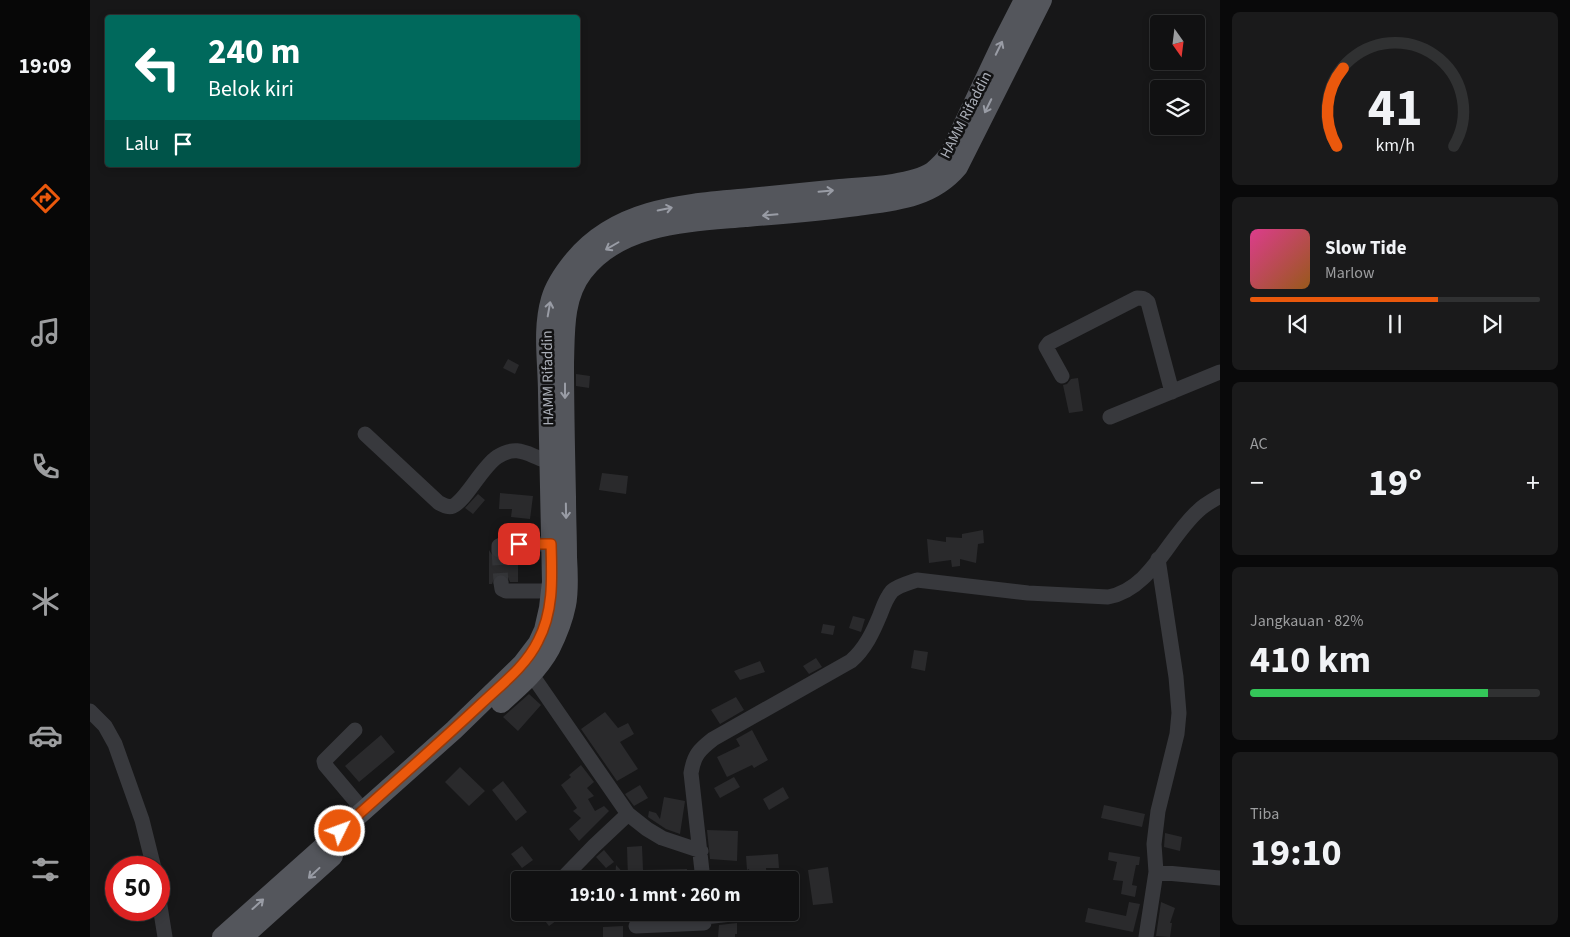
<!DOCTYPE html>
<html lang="id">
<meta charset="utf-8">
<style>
:root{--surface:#111112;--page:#1a1a1b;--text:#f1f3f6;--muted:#9c9d9f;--line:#303132;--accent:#ea580c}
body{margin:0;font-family:"Source Sans 3",sans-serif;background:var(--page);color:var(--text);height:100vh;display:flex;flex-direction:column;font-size:19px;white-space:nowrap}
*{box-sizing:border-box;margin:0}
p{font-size:16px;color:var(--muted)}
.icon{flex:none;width:28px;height:28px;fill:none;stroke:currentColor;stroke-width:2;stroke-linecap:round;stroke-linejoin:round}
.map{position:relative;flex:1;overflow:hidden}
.details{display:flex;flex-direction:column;gap:12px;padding:12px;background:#09090a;width:350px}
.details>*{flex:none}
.top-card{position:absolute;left:15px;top:15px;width:475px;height:152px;border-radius:5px;box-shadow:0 2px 8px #0003,0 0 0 1px var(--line);background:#00695c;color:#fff;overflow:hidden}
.needle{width:32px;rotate:166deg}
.tools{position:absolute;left:1060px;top:15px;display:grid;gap:10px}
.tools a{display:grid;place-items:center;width:55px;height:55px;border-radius:5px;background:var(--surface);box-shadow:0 2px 8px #0003,0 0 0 1px var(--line);font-size:25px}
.speed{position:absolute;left:15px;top:856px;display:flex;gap:10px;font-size:25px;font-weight:700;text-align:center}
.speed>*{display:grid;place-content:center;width:65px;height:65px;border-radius:50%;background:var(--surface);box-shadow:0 2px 8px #0003,0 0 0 1px var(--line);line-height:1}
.speed .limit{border:8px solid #d22;background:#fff;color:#111}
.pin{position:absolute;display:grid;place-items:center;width:42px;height:42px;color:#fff;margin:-21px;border-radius:10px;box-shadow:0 2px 8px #0006}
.me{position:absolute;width:55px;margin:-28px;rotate:48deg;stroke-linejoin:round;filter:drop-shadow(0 0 4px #0008)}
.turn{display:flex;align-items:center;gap:18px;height:105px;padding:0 20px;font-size:22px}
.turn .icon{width:65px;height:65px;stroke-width:2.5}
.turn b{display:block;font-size:35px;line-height:42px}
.then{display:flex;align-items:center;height:48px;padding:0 20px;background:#0003;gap:10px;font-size:19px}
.big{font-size:38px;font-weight:700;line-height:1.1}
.details .card{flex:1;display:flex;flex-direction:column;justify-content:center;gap:8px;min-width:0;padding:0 18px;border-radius:8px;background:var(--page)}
.details .dial{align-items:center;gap:0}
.dial svg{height:130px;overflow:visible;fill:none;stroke:var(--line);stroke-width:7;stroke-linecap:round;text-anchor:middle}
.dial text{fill:var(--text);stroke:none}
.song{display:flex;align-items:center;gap:15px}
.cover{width:60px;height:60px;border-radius:8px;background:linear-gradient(135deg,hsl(330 70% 55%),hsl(30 70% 35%))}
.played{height:5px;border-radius:2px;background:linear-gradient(90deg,var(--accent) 65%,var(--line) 65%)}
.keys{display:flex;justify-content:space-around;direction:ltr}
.heat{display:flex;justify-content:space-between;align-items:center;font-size:28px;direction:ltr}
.charge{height:8px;border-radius:4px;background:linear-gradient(90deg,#34c759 82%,var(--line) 0)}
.trip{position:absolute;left:421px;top:871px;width:288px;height:50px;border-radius:5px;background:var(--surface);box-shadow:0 2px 8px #0003,0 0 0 1px var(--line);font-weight:700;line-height:50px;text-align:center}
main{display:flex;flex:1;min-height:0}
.dock{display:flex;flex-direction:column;width:90px;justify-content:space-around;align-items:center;background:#070707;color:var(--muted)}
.dock .icon{width:35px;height:35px}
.dock .active{color:var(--accent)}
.dock b{font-size:22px;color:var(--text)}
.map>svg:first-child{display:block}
</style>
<main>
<nav class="dock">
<b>19:09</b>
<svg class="icon active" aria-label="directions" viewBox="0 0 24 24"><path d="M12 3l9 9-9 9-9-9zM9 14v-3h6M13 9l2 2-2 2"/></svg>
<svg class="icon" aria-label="music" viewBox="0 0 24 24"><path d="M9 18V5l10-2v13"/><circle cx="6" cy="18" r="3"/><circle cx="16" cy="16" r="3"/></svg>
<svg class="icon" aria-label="phone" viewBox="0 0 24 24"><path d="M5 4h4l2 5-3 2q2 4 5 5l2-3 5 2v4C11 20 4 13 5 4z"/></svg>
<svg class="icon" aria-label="climate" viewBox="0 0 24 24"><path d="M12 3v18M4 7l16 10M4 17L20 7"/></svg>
<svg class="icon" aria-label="car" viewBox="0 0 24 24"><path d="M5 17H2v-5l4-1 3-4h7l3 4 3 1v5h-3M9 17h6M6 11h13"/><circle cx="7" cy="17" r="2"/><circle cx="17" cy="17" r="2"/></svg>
<svg class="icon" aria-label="filters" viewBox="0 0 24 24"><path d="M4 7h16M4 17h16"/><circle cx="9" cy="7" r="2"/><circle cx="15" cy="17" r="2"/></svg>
</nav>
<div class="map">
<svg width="1130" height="937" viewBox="0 0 1130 937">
<rect width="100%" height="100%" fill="#171718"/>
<path fill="#2a2a2c" d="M418,359L429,365L425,374L413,368Z
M486,374L500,376L499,388L486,386Z
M988,378L993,411L979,413L973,385L977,384L981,379Z
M512,473L538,476L536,494L509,490Z
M410,493L443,496L440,519L421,517L422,509H409Z
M388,494L395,500L383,514L375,508Z
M893,530L894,543L888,544L886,563L870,559V566L862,567L861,560L839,563L837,539L856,542V537L872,538V534Z
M399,550L404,558L409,559L414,558L418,553H428V582H420L418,577L410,574L405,576L402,584H399Z
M763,616L775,619L771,632L759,628Z
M733,624L745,626L743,635L731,633Z
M824,650L838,652L835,671L821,668Z
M726,658L732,667L719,674L713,666Z
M670,661L675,672L650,680L644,671Z
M439,694L451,705L428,731L413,717Z
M646,697L654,710L630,724L621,710Z
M515,712L528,728L538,723L544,734L530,742L548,769L527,781L491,729Z
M662,730L678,760L664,768L662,765L637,777L627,757L650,746L646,739Z
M291,735L305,752L269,782L255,766Z
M491,765L504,782L497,788L504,796L498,799L505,811L514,806L519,811L489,841L479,829L491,818L483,811L487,808L471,785L481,777L479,775Z
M370,767L395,791L379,806L355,782Z
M644,777L650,787L630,798L624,788Z
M413,781L437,812L426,821L402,790Z
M550,785L558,798L544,806L535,794Z
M693,787L699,798L679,810L673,799Z
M574,797L595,801L590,834L576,829L558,817L559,811L566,813L570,819Z
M1014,805L1055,814L1052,827L1011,818Z
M617,830L648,831L647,861L620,859Z
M1075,833L1092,837L1090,851L1074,847Z
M432,846L443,860L432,868L421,854Z
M552,846L553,870L597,869V880H525L526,865L538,878L537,847Z
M514,850L524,862L516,868L506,857Z
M1019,852L1050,857L1049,865H1046L1042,885L1047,886L1045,897L1031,894L1033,881L1023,880L1027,862L1018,860Z
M688,854L689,868H676L677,880H660L659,869L657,870L656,856Z
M738,867L743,903L723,905L718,870Z
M1039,902L1050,904L1043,932L995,922L998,908L1036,916Z
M1071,902L1085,908L1080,923H1082L1080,937L1066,936Z
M448,912H465L470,918L459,926Z
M560,912H591V915L560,916Z
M647,923V934H645V937H628L629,925Z
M533,926V937H513V927Z"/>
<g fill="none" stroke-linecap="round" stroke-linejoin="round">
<path stroke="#343538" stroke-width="15" stroke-dasharray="15 8" stroke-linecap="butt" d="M409,550L411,583"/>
<path stroke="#38393d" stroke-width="15" d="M972,376L956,347L959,343L1047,298C1052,298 1054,298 1058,302L1082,392
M1020,417L1130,372
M275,434L349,503C354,505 358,508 363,506C376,500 392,467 407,457C433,440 443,463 469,462
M409,550V546L413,544H461
M411,583L412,589L416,591H461
M442,675L538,814L557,829L572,838L611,851
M0,711L15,726L25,744L52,820L64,868
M265,730L234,761L235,765L273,810
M1066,872L1130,878
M471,880L504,846L538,814
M613,880L601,773C604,755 609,750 623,739L761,661C775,649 783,632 790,615C793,607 796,598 802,591C809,585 819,583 827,580L938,593L1018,597C1061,589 1077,539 1108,511C1114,505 1123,500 1130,496
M69,900L75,937
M614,917L651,913
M546,926L614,923
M1056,937L1066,872L1064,844L1068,811L1087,734L1089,713L1086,677L1068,559"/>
<path stroke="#54565c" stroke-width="20" d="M411,703C429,687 448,671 460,649C467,635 473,620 476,605C479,590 478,573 477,557C477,537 476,517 476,497C475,452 474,408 474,363C475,332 473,298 493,272C530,223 600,222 655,217C692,214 730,211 767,206C805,201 842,198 868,167L952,0
M132,937L364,730L432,664L448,643L454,630L459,608L462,582C461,519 459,456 458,393C458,362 452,330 461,299C465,285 475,271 484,260C528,207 595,204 660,198C690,195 720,192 750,189C775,187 822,185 842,172C849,166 855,160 860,153L912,43L934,0
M153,937L243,856"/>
</g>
<defs><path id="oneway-shaft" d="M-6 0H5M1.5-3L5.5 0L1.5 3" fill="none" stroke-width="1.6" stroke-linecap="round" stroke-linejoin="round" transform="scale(1.25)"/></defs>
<g stroke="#999ca5">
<use href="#oneway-shaft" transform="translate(909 48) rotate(-64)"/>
<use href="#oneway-shaft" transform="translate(898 106) rotate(116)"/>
<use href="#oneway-shaft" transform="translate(736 191) rotate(-5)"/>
<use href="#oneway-shaft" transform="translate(575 209) rotate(-12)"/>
<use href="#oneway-shaft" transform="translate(680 215) rotate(175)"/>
<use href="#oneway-shaft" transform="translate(522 246) rotate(150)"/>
<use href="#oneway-shaft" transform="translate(459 309) rotate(-80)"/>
<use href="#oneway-shaft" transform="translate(475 391) rotate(90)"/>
<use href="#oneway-shaft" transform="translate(476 511) rotate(89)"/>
<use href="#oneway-shaft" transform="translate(224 873) rotate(137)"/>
<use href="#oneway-shaft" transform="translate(168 904) rotate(-42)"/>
</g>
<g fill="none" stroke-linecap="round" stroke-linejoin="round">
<defs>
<path id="route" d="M250,831C297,789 345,747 392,703C411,685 436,666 448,641C464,611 462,577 461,544H429"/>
</defs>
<use href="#route" stroke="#983908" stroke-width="12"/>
<use href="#route" stroke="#ea580c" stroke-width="9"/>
</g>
<g text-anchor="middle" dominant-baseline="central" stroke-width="5" stroke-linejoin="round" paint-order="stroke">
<g font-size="15" fill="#aaaeb7" stroke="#121213">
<text transform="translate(876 115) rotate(-63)">HAMM Rifaddin</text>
<text transform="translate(458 378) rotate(-91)">HAMM Rifaddin</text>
</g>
</g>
</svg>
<div class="tools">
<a><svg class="needle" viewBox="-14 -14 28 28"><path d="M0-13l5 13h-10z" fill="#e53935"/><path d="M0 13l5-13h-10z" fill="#9c9d9f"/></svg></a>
<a><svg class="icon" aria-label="layers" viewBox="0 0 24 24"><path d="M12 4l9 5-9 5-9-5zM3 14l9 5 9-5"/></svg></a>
</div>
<div class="speed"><div class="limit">50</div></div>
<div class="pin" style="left:429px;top:544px;background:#d93025"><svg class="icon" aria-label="arrive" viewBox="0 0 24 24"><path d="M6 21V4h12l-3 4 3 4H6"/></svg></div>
<svg class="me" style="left:250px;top:831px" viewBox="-20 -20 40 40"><circle r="17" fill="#ea580c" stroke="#fff" stroke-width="3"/><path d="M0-11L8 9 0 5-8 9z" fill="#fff"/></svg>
<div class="trip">19:10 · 1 mnt · 260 m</div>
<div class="top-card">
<div class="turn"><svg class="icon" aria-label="left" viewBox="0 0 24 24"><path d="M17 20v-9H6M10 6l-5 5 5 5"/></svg><div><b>240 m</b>Belok kiri</div></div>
<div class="then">Lalu<svg class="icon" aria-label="arrive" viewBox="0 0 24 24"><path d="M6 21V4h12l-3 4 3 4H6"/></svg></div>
</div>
</div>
<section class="details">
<div class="card dial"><svg viewBox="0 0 100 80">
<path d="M14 69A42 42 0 1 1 86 69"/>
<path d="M14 69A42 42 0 0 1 18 21" stroke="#ea580c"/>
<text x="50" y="56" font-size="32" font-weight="700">41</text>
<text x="50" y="72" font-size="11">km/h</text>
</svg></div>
<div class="card">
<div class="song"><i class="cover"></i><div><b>Slow Tide</b><p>Marlow</p></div></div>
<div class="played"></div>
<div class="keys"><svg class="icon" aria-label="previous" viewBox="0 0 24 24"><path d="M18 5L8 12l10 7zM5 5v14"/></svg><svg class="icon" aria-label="pause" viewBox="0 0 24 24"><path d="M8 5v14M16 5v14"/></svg><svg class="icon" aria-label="next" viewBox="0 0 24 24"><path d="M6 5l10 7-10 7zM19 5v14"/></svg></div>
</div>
<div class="card"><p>AC</p>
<div class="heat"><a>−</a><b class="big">19°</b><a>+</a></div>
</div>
<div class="card"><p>Jangkauan · 82%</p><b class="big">410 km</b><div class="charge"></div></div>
<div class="card"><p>Tiba</p><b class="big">19:10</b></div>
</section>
</main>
